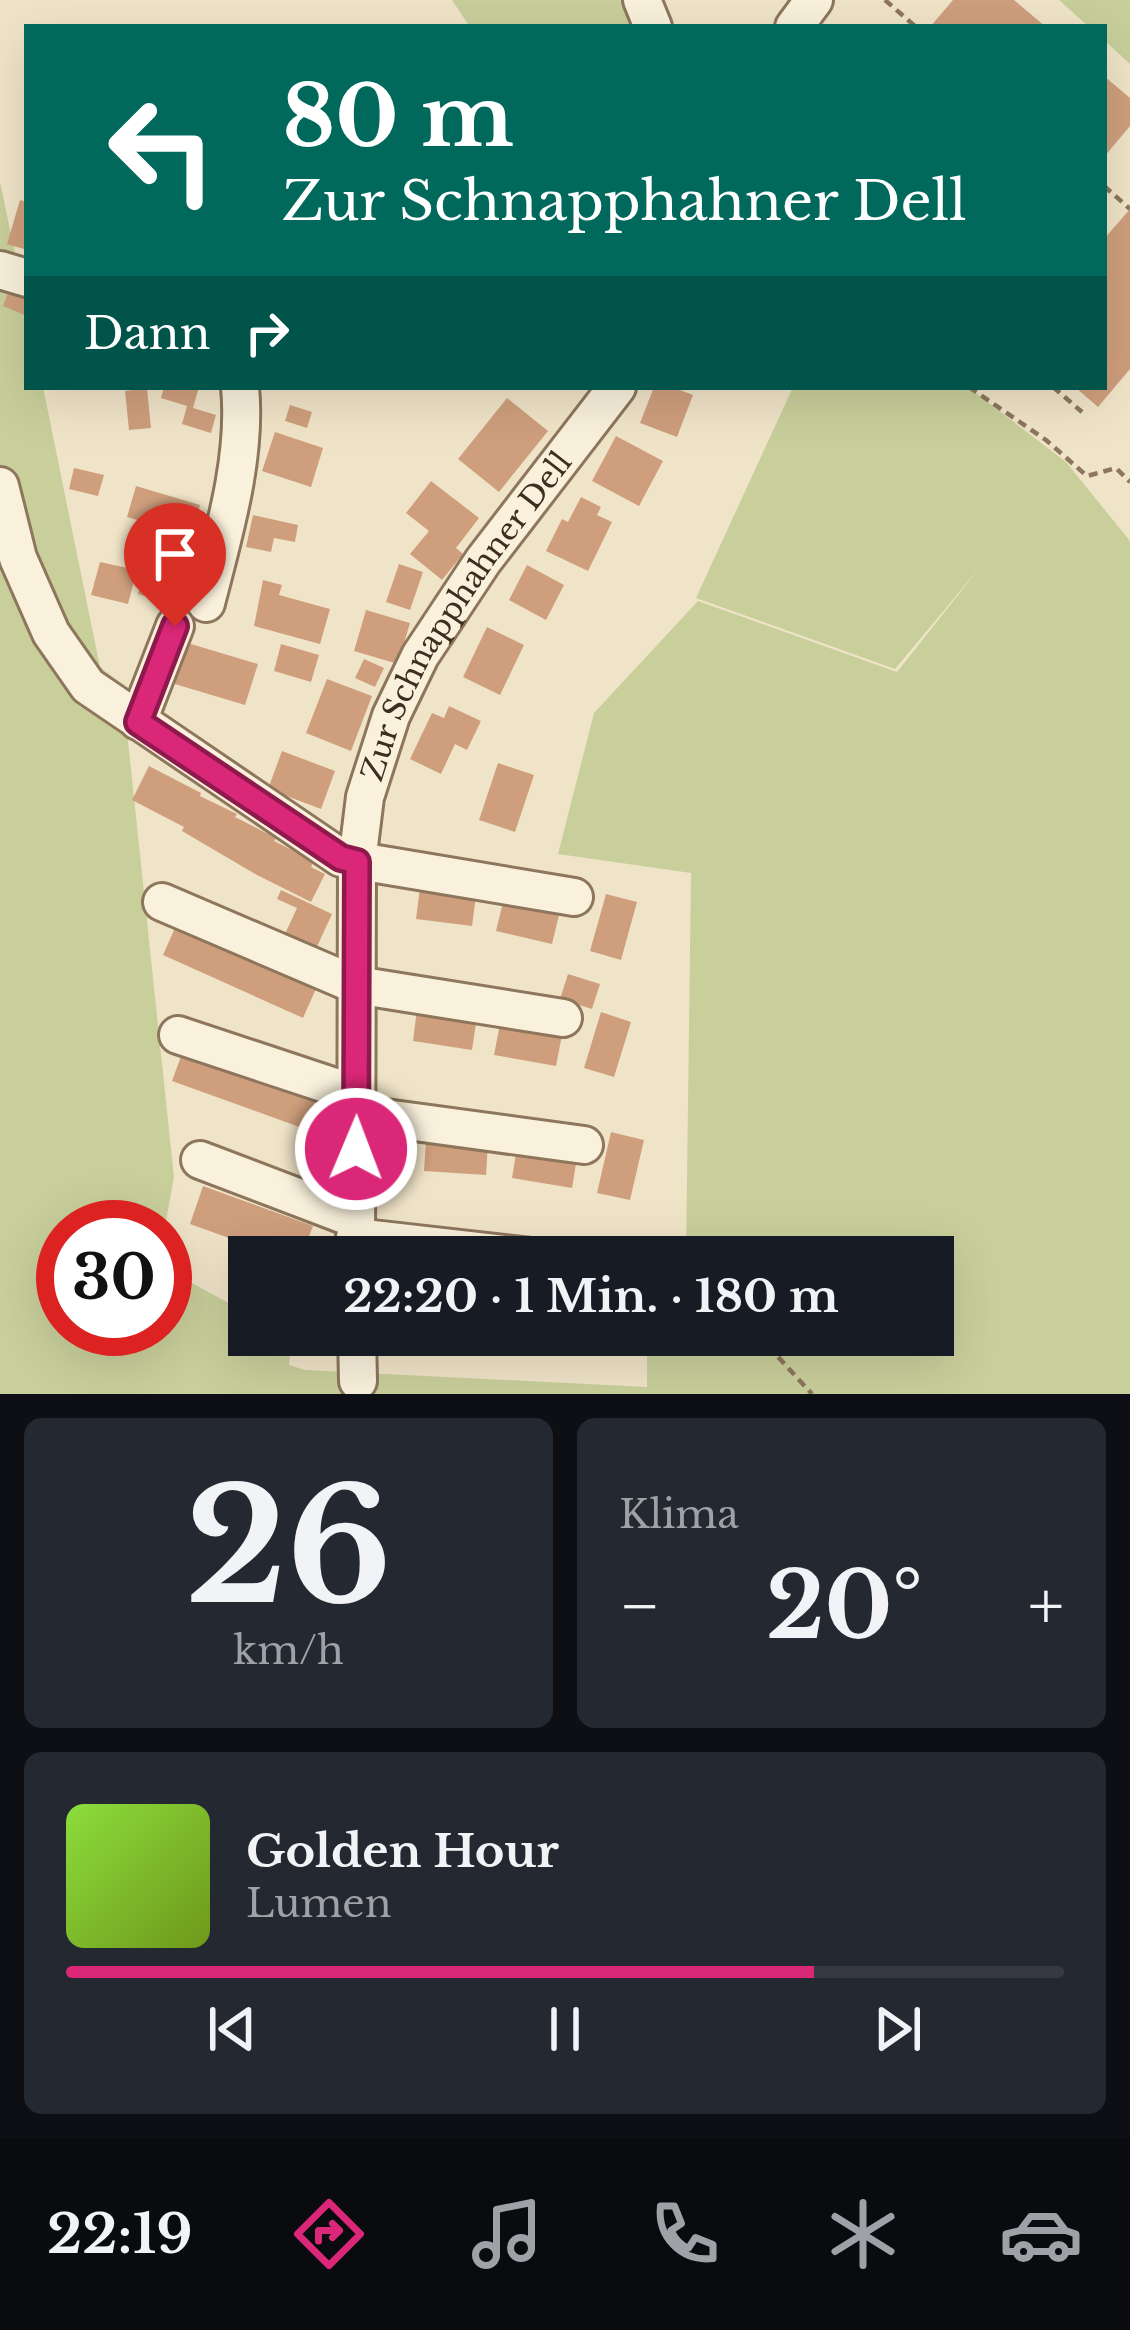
<!DOCTYPE html>
<html lang="de">
<meta charset="utf-8">
<style>
:root{--surface:#171b24;--page:#242831;--text:#f1f3f6;--muted:#9ea1a6;--line:#363941;--accent:#db2777}
body{margin:0;font-family:"Libre Baskerville",serif;background:var(--page);color:var(--text);height:100vh;display:flex;flex-direction:column;font-size:45px;white-space:nowrap}
*{box-sizing:border-box;margin:0}
p{font-size:39px;color:var(--muted)}
.icon{flex:none;width:66px;height:66px;fill:none;stroke:currentColor;stroke-width:2;stroke-linecap:round;stroke-linejoin:round}
.map{position:relative;height:1394px;overflow:hidden}
.sheet{display:flex;flex-direction:column;gap:24px;padding:24px;background:#0d0f14;flex:1}
.sheet>*{flex:none}
.guide{position:absolute;left:24px;top:24px;width:1083px;height:366px;border-radius:0px;box-shadow:0 12px 48px #0002;background:#00695c;color:#fff;overflow:hidden}
.speed{position:absolute;left:36px;top:1200px;display:flex;gap:24px;font-size:60px;font-weight:700;text-align:center}
.speed>*{display:grid;place-content:center;width:156px;height:156px;border-radius:50%;background:var(--surface);box-shadow:0 12px 48px #0002;line-height:1}
.speed .limit{border:18px solid #d22;background:#fff;color:#111}
.pin{position:absolute;display:grid;place-items:center;width:102px;height:102px;color:#fff;margin:-123px -51px;border-radius:50% 50% 50% 0;rotate:-45deg;box-shadow:0 0 12px #0007}
.pin .icon{rotate:45deg}
.me{position:absolute;width:132px;margin:-66px;rotate:1deg;stroke-linejoin:round;filter:drop-shadow(0 0 9px #0008)}
.turn{display:flex;align-items:center;gap:42px;height:252px;padding:0 60px;font-size:54px}
.turn .icon{width:156px;height:156px;stroke-width:2.5}
.turn b{display:block;font-size:84px;line-height:102px}
.then{display:flex;align-items:center;height:114px;padding:0 60px;background:#0003;gap:24px;font-size:45px}
.big{font-size:90px;font-weight:700;line-height:1.1}
.sheet .tile{flex:1;display:flex;flex-direction:column;justify-content:center;gap:18px;min-width:0;padding:0 42px;border-radius:18px;background:var(--page)}
.sheet .dial{align-items:center;gap:0}
.dial b{font-size:156px;line-height:1}
.song{display:flex;align-items:center;gap:36px}
.cover{width:144px;height:144px;border-radius:18px;background:linear-gradient(135deg,hsl(90 70% 55%),hsl(80 70% 35%))}
.played{height:12px;border-radius:6px;background:linear-gradient(90deg,var(--accent) 75%,var(--line) 75%)}
.keys{display:flex;justify-content:space-around;direction:ltr}
.heat{display:flex;justify-content:space-between;align-items:center;font-size:66px;direction:ltr}
.sheet .tiles{flex:1;display:grid;gap:24px;grid-template-columns:1fr 1fr}
.tile:last-child{grid-column:span 2}
.trip{position:absolute;left:228px;top:1236px;width:726px;height:120px;border-radius:0px;background:var(--surface);box-shadow:0 12px 48px #0002;font-weight:700;line-height:120px;text-align:center}
.menu{display:flex;height:192px;justify-content:space-around;align-items:center;background:#090b0e;color:var(--muted)}
.menu .icon{width:84px;height:84px}
.menu .current{color:var(--accent)}
.menu b{font-size:54px;color:var(--text)}
.map>svg:first-child{display:block}
</style>
<div class="map">
<svg width="1130" height="1394" viewBox="0 0 1130 1394">
<rect width="100%" height="100%" fill="#f0e4c8"/>
<path fill="#c9cf9b" fill-rule="evenodd" d="M452,0H625L637,27H470Z
M1059,0H1130V64L1104,40V27H1089Z
M0,182L27,310V387H43L100,667L122,684L174,1177L166,1221L179,1276L249,1314V1335L292,1338L289,1365L305,1370L647,1387V1335H933V1257H686L691,873L558,854L594,713L698,601L897,672L981,566L895,669L696,598L793,387H968L1066,462L1130,541V1394H0ZM63,1227H165V1329H63Z"/>
<path fill="#cf9f7d" d="M953,0H1014L1046,27H930Z
M1104,76L1130,98V126L1104,157Z
M20,200L27,202V250L7,244Z
M1130,209V369L1098,407L1075,387H1104V239Z
M12,282L27,288V316L3,306Z
M164,387H199L193,408L216,415L211,433L182,424L187,406L161,398Z
M654,387H672L693,395L677,437L640,423Z
M147,388L151,428L129,430L125,391Z
M507,398L548,431L499,492L458,459Z
M290,405L312,412L307,428L285,421Z
M275,432L323,448L311,487L262,471Z
M616,436L663,461L639,506L592,481Z
M74,468L104,475L98,496L69,489Z
M431,481L479,518L456,548L463,554L442,580L410,554L429,531L406,513Z
M136,486L200,505L191,536L127,517Z
M581,497L601,507L597,515L612,522L588,571L546,551L562,519L568,522Z
M253,515L298,525L295,542L274,538L271,552L246,547Z
M149,552L189,562L178,605L138,594Z
M100,562L137,570L128,604L91,595Z
M399,564L423,572L410,610L386,602Z
M527,565L564,585L546,620L509,600Z
M263,580L282,585L279,595L330,609L320,644L254,626Z
M366,610L410,623L398,664L354,651Z
M487,627L524,645L500,695L463,677Z
M181,641L258,664L245,705L168,682Z
M281,644L319,655L311,682L274,671Z
M364,659L384,668L375,687L355,678Z
M327,679L372,696L351,751L306,733Z
M449,706L481,721L467,750L455,744L441,774L410,759L432,713L444,718Z
M282,751L335,771L321,809L268,789Z
M498,763L534,775L515,832L479,820Z
M149,766L201,793L200,796L237,814L235,817L276,838L274,841L314,861L311,867L325,874L311,902L257,875L182,831L184,827L132,800Z
M420,888L476,896L472,926L416,919Z
M281,890L332,914L310,962L279,947L297,908L277,899Z
M606,894L637,902L621,960L590,951Z
M504,898L560,911L552,944L496,931Z
M179,919L319,982L303,1018L163,955Z
M568,974L600,984L592,1009L560,999Z
M417,1009L477,1017L472,1050L413,1041Z
M601,1012L631,1022L614,1077L584,1068Z
M500,1024L562,1035L556,1066L494,1055Z
M184,1048L317,1096L305,1129L172,1081Z
M611,1132L644,1140L630,1200L597,1193Z
M426,1140L488,1144L486,1175L424,1171Z
M517,1148L577,1158L572,1188L512,1178Z
M203,1186L313,1226L301,1257H282L190,1224Z"/>
<g fill="none" stroke-linecap="round" stroke-linejoin="round">
<defs>
<g id="minor">
<path d="M642,0L653,27"/>
<path d="M794,27L814,0"/>
<path d="M0,270L27,278"/>
<path d="M0,486L18,558L51,633L88,686L341,858L574,897"/>
<path d="M206,603C223,536 247,458 240,387"/>
<path d="M138,721L175,626"/>
<path d="M162,902L356,985L563,1018"/>
<path d="M178,1035L356,1094"/>
<path d="M356,1114L584,1145"/>
<path d="M200,1160L355,1219"/>
<path d="M355,1237L532,1257"/>
<path id="s1" d="M356,1257L357,862L365,797L391,716L420,656L483,561L617,387"/>
<path d="M357,1335L358,1381"/>
</g>
</defs>
<use href="#minor" stroke="#8d765c" stroke-width="42"/>
<path stroke="#8d765c" stroke-width="4.5" stroke-dasharray="9 6" stroke-linecap="butt" d="M885,0L916,27
M1104,186L1130,209
M969,387L1046,440L1087,476L1116,468L1130,482
M1053,387L1082,412
M758,1335L812,1394"/>
<use href="#minor" stroke="#faf1dc" stroke-width="36"/>
</g>
<g fill="none" stroke-linecap="round" stroke-linejoin="round">
<defs>
<path id="route" d="M175,626L138,722L341,858L357,862L356,1149"/>
</defs>
<use href="#route" stroke="#8e194d" stroke-width="30"/>
<use href="#route" stroke="#db2777" stroke-width="21"/>
</g>
<g text-anchor="middle" dominant-baseline="central" stroke-width="12" stroke-linejoin="round" paint-order="stroke">
<g font-size="30" fill="#3d2e20" stroke="#f7eed8">
<text stroke="none"><textPath href="#s1" startOffset="669">Zur Schnapphahner Dell</textPath></text>
</g>
</g>
</svg>
<div class="speed"><div class="limit">30</div></div>
<div class="pin" style="left:175px;top:626px;background:#d93025"><svg class="icon" aria-label="arrive" viewBox="0 0 24 24"><path d="M6 21V4h12l-3 4 3 4H6"/></svg></div>
<svg class="me" style="left:356px;top:1149px" viewBox="-20 -20 40 40"><circle r="17" fill="#db2777" stroke="#fff" stroke-width="3"/><path d="M0-11L8 9 0 5-8 9z" fill="#fff"/></svg>
<div class="trip">22:20 · 1 Min. · 180 m</div>
<div class="guide">
<div class="turn"><svg class="icon" aria-label="left" viewBox="0 0 24 24"><path d="M17 20v-9H6M10 6l-5 5 5 5"/></svg><div><b>80 m</b>Zur Schnapphahner Dell</div></div>
<div class="then">Dann<svg class="icon" aria-label="right" viewBox="0 0 24 24"><path d="M7 20v-9h11M14 6l5 5-5 5"/></svg></div>
</div>
</div>
<section class="sheet">
<div class="tiles">
<div class="tile dial"><b>26</b><p>km/h</p></div>
<div class="tile"><p>Klima</p>
<div class="heat"><a>−</a><b class="big">20°</b><a>+</a></div>
</div>
<div class="tile">
<div class="song"><i class="cover"></i><div><b>Golden Hour</b><p>Lumen</p></div></div>
<div class="played"></div>
<div class="keys"><svg class="icon" aria-label="previous" viewBox="0 0 24 24"><path d="M18 5L8 12l10 7zM5 5v14"/></svg><svg class="icon" aria-label="pause" viewBox="0 0 24 24"><path d="M8 5v14M16 5v14"/></svg><svg class="icon" aria-label="next" viewBox="0 0 24 24"><path d="M6 5l10 7-10 7zM19 5v14"/></svg></div>
</div>
</div>
</section>
<nav class="menu">
<b>22:19</b>
<svg class="icon current" aria-label="directions" viewBox="0 0 24 24"><path d="M12 3l9 9-9 9-9-9zM9 14v-3h6M13 9l2 2-2 2"/></svg>
<svg class="icon" aria-label="music" viewBox="0 0 24 24"><path d="M9 18V5l10-2v13"/><circle cx="6" cy="18" r="3"/><circle cx="16" cy="16" r="3"/></svg>
<svg class="icon" aria-label="phone" viewBox="0 0 24 24"><path d="M5 4h4l2 5-3 2q2 4 5 5l2-3 5 2v4C11 20 4 13 5 4z"/></svg>
<svg class="icon" aria-label="climate" viewBox="0 0 24 24"><path d="M12 3v18M4 7l16 10M4 17L20 7"/></svg>
<svg class="icon" aria-label="car" viewBox="0 0 24 24"><path d="M5 17H2v-5l4-1 3-4h7l3 4 3 1v5h-3M9 17h6M6 11h13"/><circle cx="7" cy="17" r="2"/><circle cx="17" cy="17" r="2"/></svg>
</nav>
